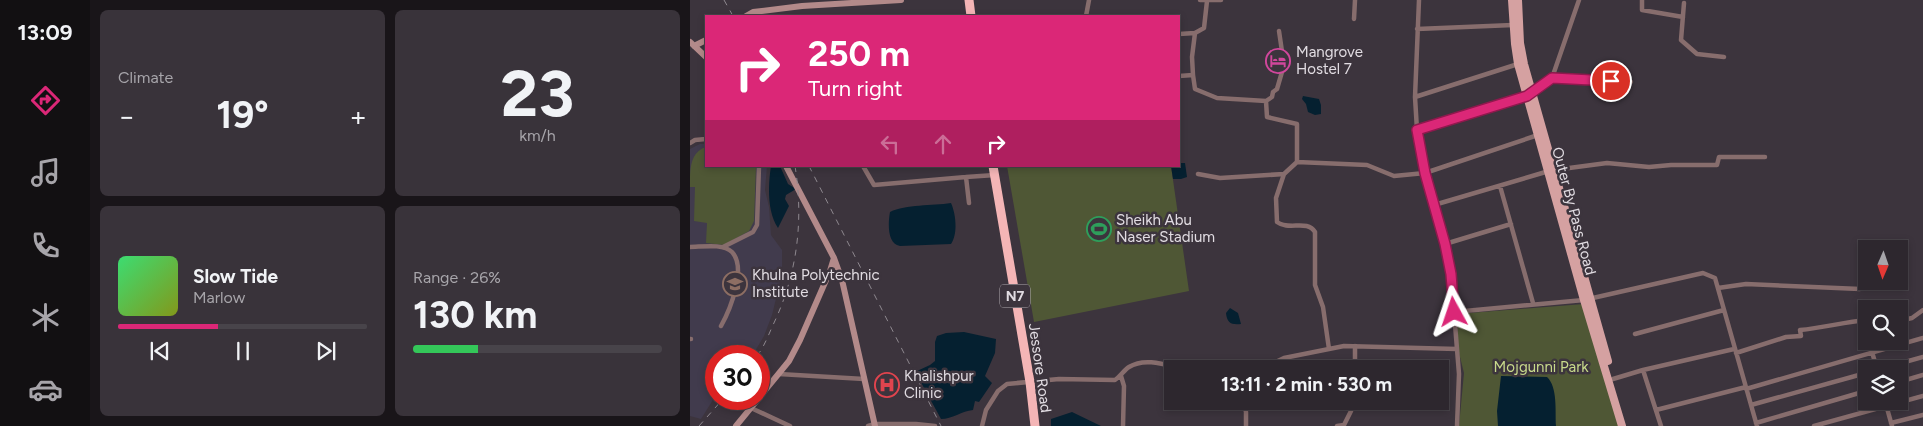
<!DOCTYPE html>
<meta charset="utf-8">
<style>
:root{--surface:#2d272e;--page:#39333a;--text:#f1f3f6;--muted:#a7a5aa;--line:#48444a;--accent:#db2777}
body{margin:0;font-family:Figtree,sans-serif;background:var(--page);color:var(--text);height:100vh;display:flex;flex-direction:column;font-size:19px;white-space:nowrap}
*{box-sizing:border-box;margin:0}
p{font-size:16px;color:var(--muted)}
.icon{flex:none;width:28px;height:28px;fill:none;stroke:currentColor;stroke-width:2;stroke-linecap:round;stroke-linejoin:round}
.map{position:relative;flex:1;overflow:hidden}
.panel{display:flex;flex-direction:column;gap:10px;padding:10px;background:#191519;width:600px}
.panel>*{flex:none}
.top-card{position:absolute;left:15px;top:15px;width:475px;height:152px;border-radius:0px;box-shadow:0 2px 8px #0003,0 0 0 1px var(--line);background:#db2777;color:#fff;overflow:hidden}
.needle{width:32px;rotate:182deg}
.fabs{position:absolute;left:1168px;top:240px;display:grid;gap:10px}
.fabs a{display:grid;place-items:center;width:50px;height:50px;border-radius:0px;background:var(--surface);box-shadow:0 2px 8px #0003,0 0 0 1px var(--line);font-size:25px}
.speed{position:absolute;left:15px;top:345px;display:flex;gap:10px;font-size:25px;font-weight:700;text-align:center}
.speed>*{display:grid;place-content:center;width:65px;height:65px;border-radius:50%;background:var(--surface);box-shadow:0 2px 8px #0003,0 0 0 1px var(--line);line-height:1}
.speed .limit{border:8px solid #d22;background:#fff;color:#111}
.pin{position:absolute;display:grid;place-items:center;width:42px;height:42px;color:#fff;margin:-21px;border:2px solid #fff;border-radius:50%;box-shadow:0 1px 5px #0007}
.me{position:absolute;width:55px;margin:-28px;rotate:355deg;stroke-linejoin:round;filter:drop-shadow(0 0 4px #0008)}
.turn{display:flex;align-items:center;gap:18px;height:105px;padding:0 20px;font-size:22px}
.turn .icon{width:65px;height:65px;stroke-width:2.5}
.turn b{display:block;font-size:35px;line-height:42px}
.lanes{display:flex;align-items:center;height:48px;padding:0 20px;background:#0003;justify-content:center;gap:25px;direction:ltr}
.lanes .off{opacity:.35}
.big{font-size:38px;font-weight:700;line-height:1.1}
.panel .widget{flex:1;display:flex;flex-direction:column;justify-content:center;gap:8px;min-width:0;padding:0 18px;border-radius:8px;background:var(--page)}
.panel .dial{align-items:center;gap:0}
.dial b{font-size:65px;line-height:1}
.song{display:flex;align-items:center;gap:15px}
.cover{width:60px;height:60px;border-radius:8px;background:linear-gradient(135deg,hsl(140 70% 55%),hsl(70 70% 35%))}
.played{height:5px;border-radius:2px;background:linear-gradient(90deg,var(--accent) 40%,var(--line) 40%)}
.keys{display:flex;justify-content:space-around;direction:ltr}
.heat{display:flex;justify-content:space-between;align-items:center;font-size:28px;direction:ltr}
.charge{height:8px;border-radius:4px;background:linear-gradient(90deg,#34c759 26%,var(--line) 0)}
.panel .tiles{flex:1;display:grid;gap:10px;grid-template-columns:repeat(2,1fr)}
.trip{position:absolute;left:474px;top:360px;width:285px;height:50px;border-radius:0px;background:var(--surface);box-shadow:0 2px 8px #0003,0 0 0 1px var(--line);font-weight:700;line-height:50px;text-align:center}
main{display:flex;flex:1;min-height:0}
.menu{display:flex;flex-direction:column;width:90px;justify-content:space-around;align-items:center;background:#121012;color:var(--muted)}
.menu .icon{width:35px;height:35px}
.menu .current{color:var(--accent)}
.menu b{font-size:22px;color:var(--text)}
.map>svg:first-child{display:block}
</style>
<main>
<nav class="menu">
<b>13:09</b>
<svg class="icon current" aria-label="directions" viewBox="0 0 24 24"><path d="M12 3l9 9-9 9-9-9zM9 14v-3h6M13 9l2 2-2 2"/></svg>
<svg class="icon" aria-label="music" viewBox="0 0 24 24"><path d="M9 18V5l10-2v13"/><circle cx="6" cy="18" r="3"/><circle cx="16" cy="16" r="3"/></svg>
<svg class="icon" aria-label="phone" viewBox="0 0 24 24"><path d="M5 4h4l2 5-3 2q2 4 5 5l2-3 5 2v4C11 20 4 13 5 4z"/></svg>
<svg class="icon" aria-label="climate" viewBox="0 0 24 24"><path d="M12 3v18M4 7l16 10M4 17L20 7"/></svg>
<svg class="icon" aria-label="car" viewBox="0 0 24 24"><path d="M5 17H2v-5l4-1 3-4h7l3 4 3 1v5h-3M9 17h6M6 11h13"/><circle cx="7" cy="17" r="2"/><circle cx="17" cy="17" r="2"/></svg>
</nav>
<section class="panel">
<div class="tiles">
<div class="widget"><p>Climate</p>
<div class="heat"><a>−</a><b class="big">19°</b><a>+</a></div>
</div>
<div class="widget dial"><b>23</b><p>km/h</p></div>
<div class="widget">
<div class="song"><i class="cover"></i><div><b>Slow Tide</b><p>Marlow</p></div></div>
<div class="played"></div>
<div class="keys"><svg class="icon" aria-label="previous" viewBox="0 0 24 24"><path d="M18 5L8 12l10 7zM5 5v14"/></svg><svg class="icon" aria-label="pause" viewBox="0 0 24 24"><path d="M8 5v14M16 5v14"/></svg><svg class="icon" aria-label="next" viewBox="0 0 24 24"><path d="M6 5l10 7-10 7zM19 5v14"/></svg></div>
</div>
<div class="widget"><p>Range · 26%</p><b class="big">130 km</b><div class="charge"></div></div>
</div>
</section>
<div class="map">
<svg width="1233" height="426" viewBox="0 0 1233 426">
<rect width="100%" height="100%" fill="#3c343d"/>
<path fill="#413b4d" d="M10,144H16V166H77L75,190L79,207L81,235L92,250V274L82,315L74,336L65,351L60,356H26V395L11,419L0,416V149Z"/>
<path fill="#4f5735" d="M13,148H16V166H66L64,221L59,231L34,245L16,243L17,223L4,221L5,187H0C0,169 0,155 13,148Z
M317,166H481L499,291L344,322Z
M894,304L931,426H769L774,373L768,349L767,314Z"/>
<path fill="#052030" d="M613,96L629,99L631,105V114L625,115L618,112L616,104L612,99Z
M489,163H495L497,177L491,179H483L481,166H489Z
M81,166H90L98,184L106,189L96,195L95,199L99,206L88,228C77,212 78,185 81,166Z
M261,203C266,214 268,234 261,244L210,246C197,244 198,223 200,212C216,204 242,206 261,203Z
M540,308L548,313L551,324C541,325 537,323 536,313Z
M274,332L306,339L305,353L295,376L302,383L289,402L285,401L283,410C272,411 262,419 251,419L227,375V371L240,365L245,361V342L247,336L256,333Z
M811,376L857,377C868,387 865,412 866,426H808L807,411Z
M382,412L411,426H361V419Z"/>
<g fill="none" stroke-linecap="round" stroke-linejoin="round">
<path stroke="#876d6d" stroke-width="4.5" d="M510,0H531
M729,0L725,97L727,130L735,173L755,244L761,274L769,374L767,426
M952,0V10L993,17
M994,3L991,40L1007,54L1034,57
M396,16L399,0
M664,19L665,0
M727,29L823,25
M505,33L514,28L517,1
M489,34L505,33L502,57L503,75
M489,76L503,75L505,89L527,98L576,101L577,117L607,124V162L677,165L704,176L735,173L848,135
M862,78L889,0
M725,97L828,64
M576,101L582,97L583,92L587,89L594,65L589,31
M727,130L837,96L862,78L941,82
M0,143L5,140L16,139
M173,166L184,185L276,177
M864,170L917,163L959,167L981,165H1027L1029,157H1075
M508,174L530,178L594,174L607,162
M594,174L586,198L587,222C599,231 617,219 625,232V285L633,307L639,349
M810,186L843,303
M279,203L276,177L305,175
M744,205L859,171
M755,244L821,224
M0,247C11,247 33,243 42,252C57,268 40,310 31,326
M33,247L63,232L67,225L69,166
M1028,288L1056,284L1170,289
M764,312L894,300L1013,273L1025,278L1067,426
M1209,321L1222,318L1233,310
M945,334L1034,310
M0,339H1
M665,346V369
M1182,352L1187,369
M1046,353L1096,337L1111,336L1110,330C1133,328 1154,322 1176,320
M571,369L594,358L654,346L767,349
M1190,369L1233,357
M953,370L971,426
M89,374L174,379
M431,376L434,386L433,426
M923,379L953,370L1044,349
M1209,382L1233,375
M1056,389L1233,338
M553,401L556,412V426
M1195,401L1202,426
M1061,405L1176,373
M61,408L100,426
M966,410L1056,387
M1066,423L1176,391
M1201,423L1233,415
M178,426L185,424H226L245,426
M292,426L296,410L308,391L317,384L369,379L425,380C431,376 434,370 439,367C455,357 476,365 493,369
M647,426L654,425L661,411L663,401
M1124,426L1233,396"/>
<path stroke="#b38a8a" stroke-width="6" d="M56,16L63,12L112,6L211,0
M0,42L16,57
M4,46L16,40
M96,166L144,258L152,280L185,426
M46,426L99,361L110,340L140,271L144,258"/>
<path stroke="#d5a1a1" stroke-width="8" d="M822,0L825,44L828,64L894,300L932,426
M828,0L830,43L834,64L918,361"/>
<path stroke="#f4b5b6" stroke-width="9" d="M279,0L281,16
M303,166L340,382L345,426"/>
<path stroke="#8e888f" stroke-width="1" stroke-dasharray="6 6" stroke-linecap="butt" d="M34,0L43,16
M119,166L251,426
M67,356C74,347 78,336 83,325C107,275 114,221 105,166
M9,426L33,399"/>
</g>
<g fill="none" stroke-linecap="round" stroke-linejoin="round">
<defs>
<path id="route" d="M764,312L761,274L755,244L735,173L727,130L837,96L862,78L921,81"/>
</defs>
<use href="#route" stroke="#8e194d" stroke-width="12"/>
<use href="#route" stroke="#db2777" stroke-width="9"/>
</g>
<defs>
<symbol id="hotel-ring" viewBox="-11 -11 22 22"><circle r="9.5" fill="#3c343d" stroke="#d1479c" stroke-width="1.5"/><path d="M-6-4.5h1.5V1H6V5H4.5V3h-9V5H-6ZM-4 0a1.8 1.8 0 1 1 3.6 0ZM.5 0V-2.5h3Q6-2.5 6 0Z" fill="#d1479c"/></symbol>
<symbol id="stadium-ring" viewBox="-11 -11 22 22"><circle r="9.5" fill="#3c343d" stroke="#2e9e5b" stroke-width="1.5"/><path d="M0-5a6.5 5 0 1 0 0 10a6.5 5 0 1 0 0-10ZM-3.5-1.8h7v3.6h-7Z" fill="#2e9e5b"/></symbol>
<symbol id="university-ring" viewBox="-11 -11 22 22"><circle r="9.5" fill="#3c343d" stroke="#8d6e63" stroke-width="1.5"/><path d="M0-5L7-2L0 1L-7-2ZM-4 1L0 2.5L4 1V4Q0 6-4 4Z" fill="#8d6e63"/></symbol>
<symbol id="hospital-ring" viewBox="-11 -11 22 22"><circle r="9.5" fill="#3c343d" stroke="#e0444e" stroke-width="1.5"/><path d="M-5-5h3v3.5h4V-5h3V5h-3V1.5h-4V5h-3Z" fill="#e0444e"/></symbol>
</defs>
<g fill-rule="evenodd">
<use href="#hotel-ring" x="574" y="47" width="28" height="28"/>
<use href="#stadium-ring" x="395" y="215" width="28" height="28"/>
<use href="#university-ring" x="31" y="270" width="28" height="28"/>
<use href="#hospital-ring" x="183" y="371" width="28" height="28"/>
</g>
<g text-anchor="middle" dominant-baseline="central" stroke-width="5" stroke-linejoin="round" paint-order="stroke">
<rect fill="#3c343d" stroke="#b0aab0" stroke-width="1" x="310" y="284.5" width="30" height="23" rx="4"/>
<g font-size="14" font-weight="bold" fill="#e1dce2">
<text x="325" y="296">N7</text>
</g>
<g font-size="15" fill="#e1dce2" stroke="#3c343d" text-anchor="start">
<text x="606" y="52">Mangrove<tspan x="606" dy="17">Hostel 7</tspan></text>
<text x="426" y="220">Sheikh Abu<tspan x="426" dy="17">Naser Stadium</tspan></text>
<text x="62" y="275">Khulna Polytechnic<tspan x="62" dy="17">Institute</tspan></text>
<text x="214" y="376">Khalishpur<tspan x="214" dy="17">Clinic</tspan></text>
</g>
<g font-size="15" fill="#e1dce2" stroke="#3c343d">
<text transform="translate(884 211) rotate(75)">Outer By Pass Road</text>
<text transform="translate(350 368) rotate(82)">Jessore Road</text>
</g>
<g font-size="15" fill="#c8da8b" stroke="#3c343d">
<text x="851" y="367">Mojgunni Park</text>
</g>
</g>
</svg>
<div class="fabs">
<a><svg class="needle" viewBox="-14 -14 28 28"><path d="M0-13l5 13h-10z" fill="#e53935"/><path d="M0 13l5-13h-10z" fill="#a7a5aa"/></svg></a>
<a><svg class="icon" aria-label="search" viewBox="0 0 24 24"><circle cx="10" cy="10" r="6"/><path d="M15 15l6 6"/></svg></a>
<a><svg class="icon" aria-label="layers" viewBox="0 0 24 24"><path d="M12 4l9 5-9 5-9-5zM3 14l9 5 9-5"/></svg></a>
</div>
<div class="speed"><div class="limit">30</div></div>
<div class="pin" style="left:921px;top:81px;background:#d93025"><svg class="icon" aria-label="arrive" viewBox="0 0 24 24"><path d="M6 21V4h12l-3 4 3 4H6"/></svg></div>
<svg class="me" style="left:764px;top:312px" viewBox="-20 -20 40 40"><path d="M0-17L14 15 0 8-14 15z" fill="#db2777" stroke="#fff" stroke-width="4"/></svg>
<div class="trip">13:11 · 2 min · 530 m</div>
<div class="top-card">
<div class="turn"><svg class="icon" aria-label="right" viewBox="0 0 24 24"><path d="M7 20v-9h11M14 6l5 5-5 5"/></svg><div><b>250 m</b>Turn right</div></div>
<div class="lanes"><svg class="icon off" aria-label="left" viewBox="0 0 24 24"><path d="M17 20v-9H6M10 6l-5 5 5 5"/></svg><svg class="icon off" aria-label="ahead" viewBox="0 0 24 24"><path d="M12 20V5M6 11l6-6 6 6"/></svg><svg class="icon" aria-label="right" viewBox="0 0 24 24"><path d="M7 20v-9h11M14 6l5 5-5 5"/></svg></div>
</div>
</div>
</main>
